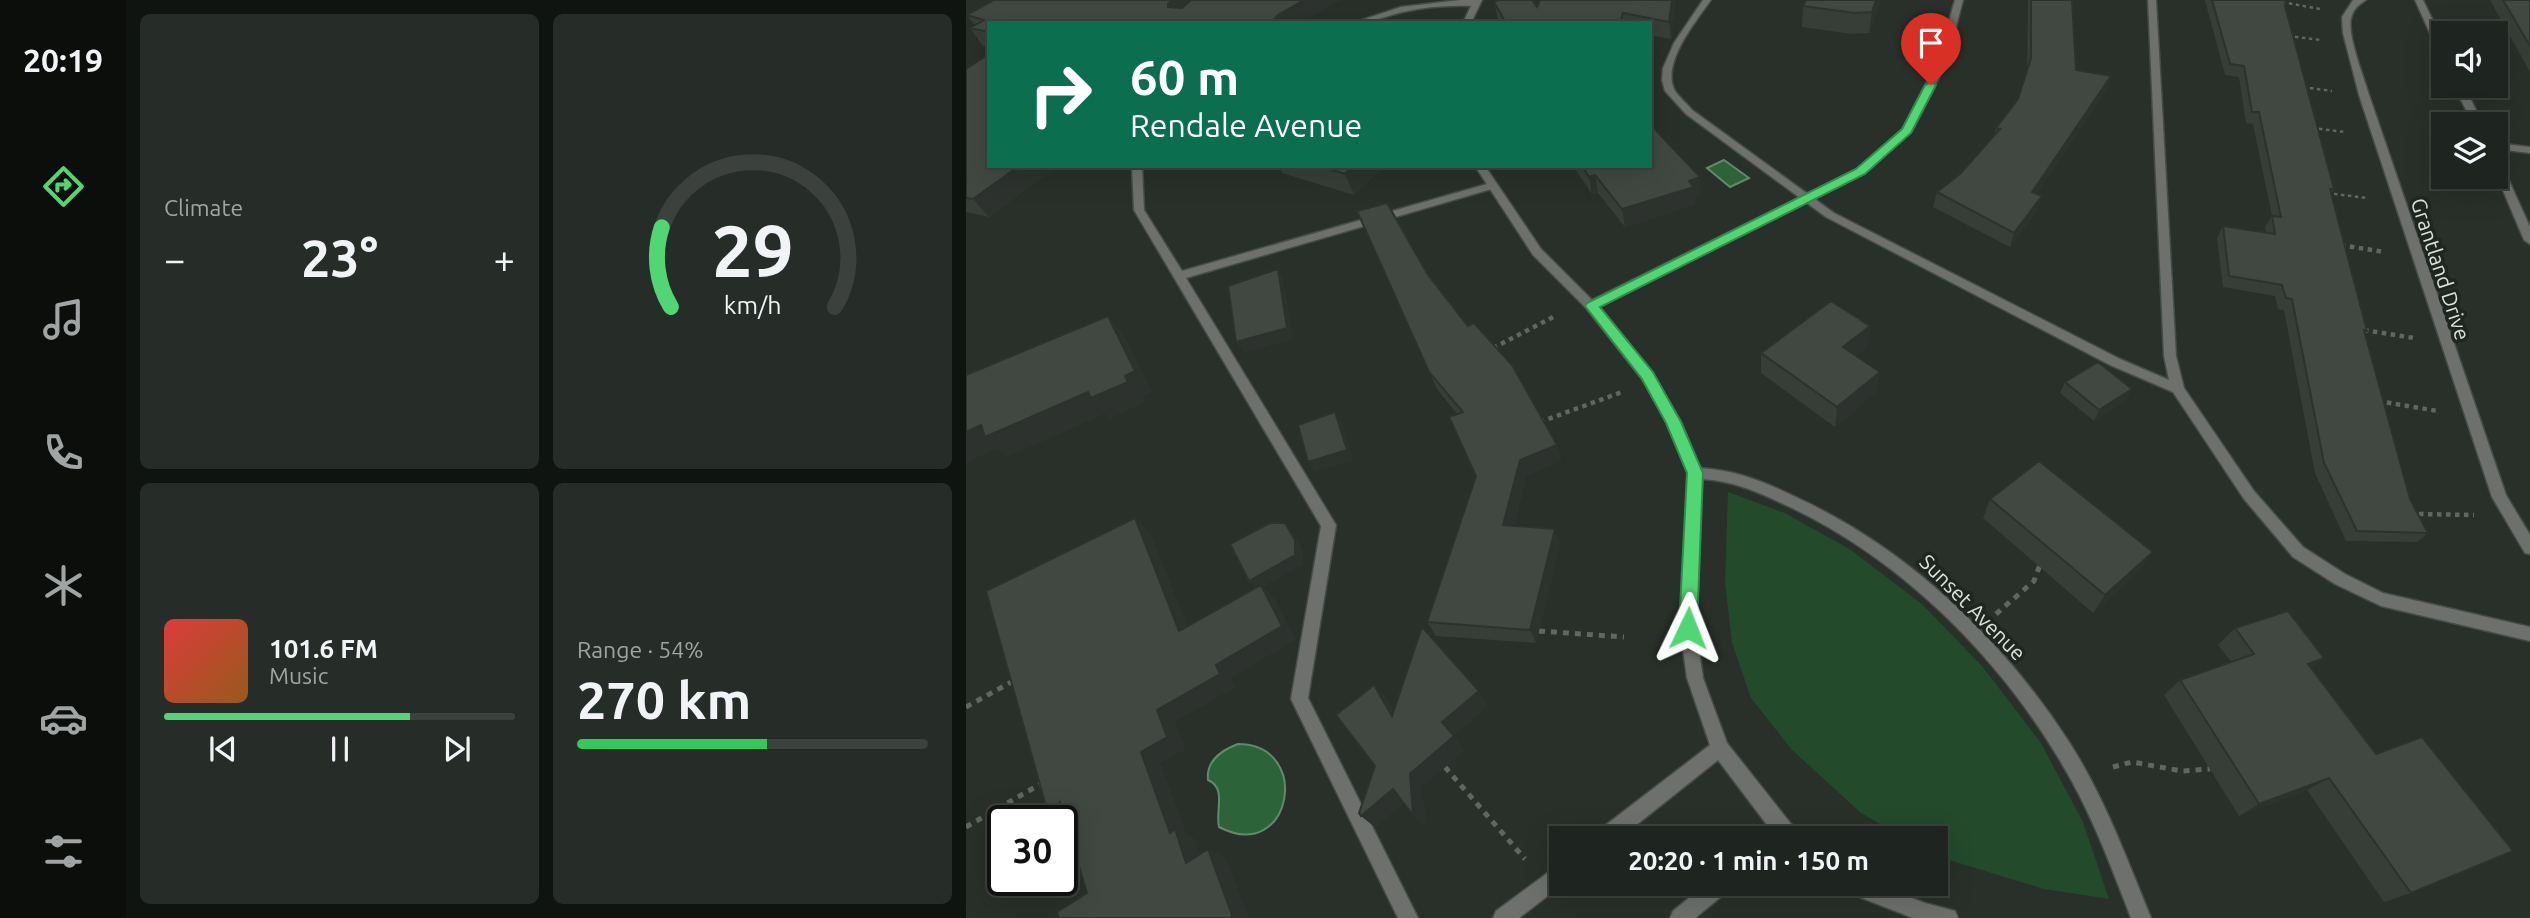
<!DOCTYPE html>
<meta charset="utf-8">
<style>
:root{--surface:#1e241f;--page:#262c28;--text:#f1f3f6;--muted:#a1a4a4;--line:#3c413d;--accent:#51d674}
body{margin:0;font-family:Ubuntu,sans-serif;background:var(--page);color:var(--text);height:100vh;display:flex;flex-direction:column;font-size:26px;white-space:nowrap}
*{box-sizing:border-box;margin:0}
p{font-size:23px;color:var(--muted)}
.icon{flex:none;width:38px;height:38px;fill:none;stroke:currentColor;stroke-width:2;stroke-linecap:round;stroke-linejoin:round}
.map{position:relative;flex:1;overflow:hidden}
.side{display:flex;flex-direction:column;gap:14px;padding:14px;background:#101411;width:840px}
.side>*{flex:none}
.top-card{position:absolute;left:21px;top:21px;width:665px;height:147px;border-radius:0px;box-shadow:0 7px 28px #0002,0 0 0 2px var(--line);background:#0b6e4f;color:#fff;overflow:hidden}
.controls{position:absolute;left:1465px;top:21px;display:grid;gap:14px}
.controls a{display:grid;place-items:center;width:77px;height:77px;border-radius:0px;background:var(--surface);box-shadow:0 7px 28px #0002,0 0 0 2px var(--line);font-size:35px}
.speed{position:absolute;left:21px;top:805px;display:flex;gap:14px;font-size:35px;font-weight:700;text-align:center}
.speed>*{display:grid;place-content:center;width:91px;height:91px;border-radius:50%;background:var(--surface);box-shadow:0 7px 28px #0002,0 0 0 2px var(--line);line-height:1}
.speed .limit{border:4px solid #111;border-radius:10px;background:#fff;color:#111}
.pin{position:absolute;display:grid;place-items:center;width:60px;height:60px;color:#fff;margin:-72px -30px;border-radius:50% 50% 50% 0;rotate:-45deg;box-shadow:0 0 7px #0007}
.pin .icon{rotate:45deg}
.me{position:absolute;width:77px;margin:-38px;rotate:2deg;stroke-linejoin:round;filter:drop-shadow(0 0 5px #0008)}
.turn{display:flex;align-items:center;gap:24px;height:147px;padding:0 28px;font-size:32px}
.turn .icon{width:91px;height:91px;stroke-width:2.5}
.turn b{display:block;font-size:49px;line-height:60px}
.big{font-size:52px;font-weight:700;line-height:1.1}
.side .widget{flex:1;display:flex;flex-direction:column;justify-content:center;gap:10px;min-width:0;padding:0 24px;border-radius:10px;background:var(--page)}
.side .dial{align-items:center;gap:0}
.dial svg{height:182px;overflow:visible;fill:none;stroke:var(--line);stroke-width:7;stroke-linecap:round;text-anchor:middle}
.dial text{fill:var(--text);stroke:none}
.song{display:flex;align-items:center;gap:21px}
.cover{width:84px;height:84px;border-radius:10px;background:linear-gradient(135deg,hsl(0 70% 55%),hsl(30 70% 35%))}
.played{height:7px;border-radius:4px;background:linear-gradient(90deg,var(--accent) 70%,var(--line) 70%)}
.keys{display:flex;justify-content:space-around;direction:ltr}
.heat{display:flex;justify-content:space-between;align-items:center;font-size:38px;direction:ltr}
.charge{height:10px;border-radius:5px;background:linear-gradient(90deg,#34c759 54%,var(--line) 0)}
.side .tiles{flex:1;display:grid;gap:14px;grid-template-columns:repeat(2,1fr)}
.trip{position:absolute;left:583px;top:826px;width:399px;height:70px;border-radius:0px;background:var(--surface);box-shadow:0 7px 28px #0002,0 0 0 2px var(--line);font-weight:700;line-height:70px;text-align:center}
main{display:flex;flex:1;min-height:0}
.dock{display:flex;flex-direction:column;width:126px;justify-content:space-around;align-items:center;background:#0c0e0c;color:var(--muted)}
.dock .icon{width:49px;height:49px}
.dock .selected{color:var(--accent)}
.dock b{font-size:32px;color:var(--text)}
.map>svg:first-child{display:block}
</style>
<main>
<nav class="dock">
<b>20:19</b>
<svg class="icon selected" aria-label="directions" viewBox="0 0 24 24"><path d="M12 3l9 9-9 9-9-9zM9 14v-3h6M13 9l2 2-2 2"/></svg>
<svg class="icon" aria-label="music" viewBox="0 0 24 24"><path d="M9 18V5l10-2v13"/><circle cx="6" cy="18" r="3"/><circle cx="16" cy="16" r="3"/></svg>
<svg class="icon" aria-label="phone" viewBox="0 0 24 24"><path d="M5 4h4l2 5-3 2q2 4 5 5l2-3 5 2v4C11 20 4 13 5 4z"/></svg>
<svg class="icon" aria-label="climate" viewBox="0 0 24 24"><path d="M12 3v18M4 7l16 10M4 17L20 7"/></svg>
<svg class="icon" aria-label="car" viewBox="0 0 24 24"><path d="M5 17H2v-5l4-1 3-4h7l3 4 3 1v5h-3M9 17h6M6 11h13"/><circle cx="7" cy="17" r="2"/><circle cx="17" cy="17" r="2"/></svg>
<svg class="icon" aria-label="filters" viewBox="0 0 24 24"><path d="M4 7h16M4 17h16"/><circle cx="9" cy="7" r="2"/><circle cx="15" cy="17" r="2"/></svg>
</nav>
<section class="side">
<div class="tiles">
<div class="widget"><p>Climate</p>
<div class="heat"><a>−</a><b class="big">23°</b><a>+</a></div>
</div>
<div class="widget dial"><svg viewBox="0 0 100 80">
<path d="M14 69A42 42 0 1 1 86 69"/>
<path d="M14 69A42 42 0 0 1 10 34" stroke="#51d674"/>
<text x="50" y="56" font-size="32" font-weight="700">29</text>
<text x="50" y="72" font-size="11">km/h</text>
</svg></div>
<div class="widget">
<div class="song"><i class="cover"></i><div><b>101.6 FM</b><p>Music</p></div></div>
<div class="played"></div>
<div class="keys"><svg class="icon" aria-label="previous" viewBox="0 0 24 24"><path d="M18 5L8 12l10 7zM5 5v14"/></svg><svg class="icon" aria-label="pause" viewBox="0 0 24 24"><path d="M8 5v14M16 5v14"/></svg><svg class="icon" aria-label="next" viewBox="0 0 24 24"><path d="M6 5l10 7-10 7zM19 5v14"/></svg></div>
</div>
<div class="widget"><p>Range · 54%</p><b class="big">270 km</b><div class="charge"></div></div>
</div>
</section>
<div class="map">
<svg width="1564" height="918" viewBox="0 0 1564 918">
<rect width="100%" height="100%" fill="#283029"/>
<path fill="#224a2b" d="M762,492L819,513L885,550L957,605L1016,666L1075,743L1117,822L1143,899L1078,889L970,856V838H939L895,813L826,750L785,698L766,643L759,583Z"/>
<path fill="#2d6339" stroke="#62896a" stroke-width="2" d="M758,160L783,178L764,187L741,168Z
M272,744C347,744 326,865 253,827C249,811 261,788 242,780C240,761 256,750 272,744Z"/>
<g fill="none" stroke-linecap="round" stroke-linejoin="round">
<defs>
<path id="service" d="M737,0H745C730,21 696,62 708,89C712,97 721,103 726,110L868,213L1154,359L1203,380L1198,356L1182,0H1190L1210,356L1218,388L1288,491L1337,547L1379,574L1417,593L1564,627V641L1415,606L1369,584L1327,557L1278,499L1207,392L1144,365L860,217L720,114L699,91L696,80L697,68L708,43Z
M166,166H176L178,210L216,271L521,184L525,183L530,186L529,188L220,278L370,525L342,698L452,918H432L325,699L355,526L168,210Z"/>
<path id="minor" d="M494,0H516L505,23H497L505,6C482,5 459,7 437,12C420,16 404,23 387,23L435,7Z
M989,0H997L981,62L946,131L899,173L633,307L686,373L715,422L734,468C771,470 801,483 834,499C945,551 1039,642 1105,745C1139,799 1161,859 1185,918H1165C1144,864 1124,809 1093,759C1030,654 936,561 826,508C796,494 770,481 736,479L730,628L737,678L761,743L825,824L834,831L836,838H811L752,760L654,838H630L632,831L744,745L721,678L714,628L722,473L702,423L676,379L621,309L567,255L509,166H519L575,249L626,300L891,169L937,129L971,62Z
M1387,0H1400C1394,4 1389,7 1386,15C1379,31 1398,77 1403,95L1540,495L1564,535V554L1559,553L1526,497L1393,95L1377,33L1376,17Z
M1449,0H1457L1477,42V54L1472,51Z
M1488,86H1498L1517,124H1507Z
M1530,143L1564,147V153L1530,149Z
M1530,160L1535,163L1564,227V244L1558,240L1530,174Z
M595,863L597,884L553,918H527L530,911Z
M740,884H765L762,891L729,918H704L707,911Z
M875,884H909L959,903L989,911L992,918H947L878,891Z"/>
</defs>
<use href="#service" stroke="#454c46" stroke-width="3"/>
<use href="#minor" stroke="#454c46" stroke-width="3"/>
<path stroke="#606761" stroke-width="2.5" stroke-dasharray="3.5 3.5" stroke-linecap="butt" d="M1316,2L1354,9
M1322,36L1355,40
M1337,87L1366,91
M1346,128L1379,132
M1361,193L1401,198"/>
<path stroke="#606761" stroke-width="4.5" stroke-dasharray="4.5 4.5" stroke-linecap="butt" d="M1375,245L1418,252
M1398,330L1448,338
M527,348L591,315
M1412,401L1472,411
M574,422L656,392
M1453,514L1508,515"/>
<path stroke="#606761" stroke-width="5" stroke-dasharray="6 6" stroke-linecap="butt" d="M1030,614L1068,581L1075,562
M573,631L658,637
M0,707L49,680
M479,767L559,859
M1147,767L1166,762L1216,771L1244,769
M0,827L78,782"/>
<use href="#service" fill="#6d706d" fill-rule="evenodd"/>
<use href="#minor" fill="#6d706d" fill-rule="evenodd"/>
</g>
<path fill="#373e38" d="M28,0H374L335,23H23V47L17,46L4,28L9,26L1,15Z
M710,0L705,39L684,35V23H534L532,19L528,2L571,7Z
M840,0H915L903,33L886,34L836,27L837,6Z
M1062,0H1106L1110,70L1145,76L1140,91L1070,194L1076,196L1071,211L1044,247L967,207L971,192L994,174L1028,135L1030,128L1052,99L1061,71Z
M1239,0H1320L1319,6L1368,189L1365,194L1401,331L1399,334L1444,499L1462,533L1451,542L1380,541L1349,473L1318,310L1312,309L1309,296L1257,287L1251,238L1257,226L1300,233L1299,227L1306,216L1287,124L1280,123L1273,77L1259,75Z
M1524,0H1564V72Z
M0,69L23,166H91L23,217L0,212Z
M313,166H419L388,195L316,173Z
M607,166H684L735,194L729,197V204L659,227L632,193L626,194Z
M391,211L462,275L591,445L595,461L560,476L548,526L594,544L570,643L470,636L461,622L510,476L491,414L471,389Z
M904,326L901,347L890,356L910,392L869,427L795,373V353Z
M1099,382L1161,400L1128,421L1094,393Z
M1024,499L1174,570L1127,613L1017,518Z
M1269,628L1358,658L1345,668L1445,893L1418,902L1341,790L1273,816L1198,695L1214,680L1265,662L1252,645Z"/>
<path fill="#2d322e" d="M207,0H236L211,21L202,7V4Z
M338,0H374L335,23H305L312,15Z
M706,0H710L705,39L703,22Z
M910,0H915L903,33L906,12Z
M1145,76L1140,91L1061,207L1066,192Z
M53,166H91L23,217L7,199Z
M387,166H419L388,195L379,174Z
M629,175L632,193L626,194L623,177Z
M734,177L735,194L729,197V204L659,227L656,209Z
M1076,196L1071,211L1044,247L1048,233Z
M312,269L318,281L327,339L278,353L270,342Z
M142,316L159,337L187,392L177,396L179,402L144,419L139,414L41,457L31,448L0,463V432L15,425L159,376Z
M904,326L901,347L875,368L877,347Z
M914,372L910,392L869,427L871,407Z
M1166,389L1161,400L1128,421L1133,410Z
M369,412L376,422L387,460L349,472L342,462Z
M591,445L595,461L560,476L544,540L537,525L554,460Z
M169,518L185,534L229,645L213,631Z
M319,523L327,533L337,550V565L297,587L309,599L330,640L265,678L270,687L209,722L220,749L194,763L221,835L228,838L239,871L220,863L204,833L175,752L191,710L250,665L291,590L283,581Z
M589,529L594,544L570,643L564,630Z
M1187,552L1174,570L1127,613L1139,595Z
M1358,658L1338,674L1342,664Z
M408,685L422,700L439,731L426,716Z
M513,691L522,706L487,737L476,722Z
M488,736L499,750L457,787L460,827L447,815L444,774Z
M1363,778L1341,790L1273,816L1293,804Z
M427,789L440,801L410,828L395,816Z
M94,802L104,820L81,810Z
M242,849L260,858L283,918H267Z"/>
<path fill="#404841" stroke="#2d322e" stroke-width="2" d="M28,0H207L202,4V7L216,8L225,0H338L312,15L305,23H23V32L4,28L18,20L1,15Z
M532,0H566L571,7L574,0H706L703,22L657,13L654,23H540L528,2Z
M840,0H910L906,12L888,13L837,6Z
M1065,0H1106L1110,70L1145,76L1066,192L1076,196L1048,233L971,192L994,174L1034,129L1030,128L1052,99L1065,58Z
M1246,0H1320L1319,6L1368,189H1364L1401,331L1398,330L1444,499L1462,533L1391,531L1358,463L1326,299L1320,298L1316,285L1263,276L1257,226L1309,234L1306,216L1315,217L1293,112H1286L1278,66L1264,64Z
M1537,0H1564V46Z
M23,54V166H53L7,199L0,198V69Z
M684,124L734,177L723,181L728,187L656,209L629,175L623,177L616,166H684Z
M354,166H387L379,174Z
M421,203L462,275L502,326L508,323L546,365L591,445L554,460L537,525L589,529L564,630L461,622L510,476L483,417L497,412L463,372L391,211Z
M312,269L321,328L270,342L262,286Z
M865,301L904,326L877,347L914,372L871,407L795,353Z
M142,316L169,371L159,376L162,382L125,398L122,392L19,437L15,425L0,432V375Z
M1132,362L1166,389L1133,410L1099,382Z
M369,412L381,450L342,462L332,425Z
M1073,461L1187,552L1139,595L1024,499Z
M169,518L213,631L295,585L316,626L250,665L254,674L191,710L201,737L175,752L204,833L209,829L220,863L242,849L267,918H93L91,912L121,893L94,802L81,810L20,591Z
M304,523H319L329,540V555L283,581L264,544Z
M1322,611L1358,658L1342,664L1410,754L1456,737L1547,851L1445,893L1363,778L1293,804L1214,680L1288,654L1269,628Z
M456,627L513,691L476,722L488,736L444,774L447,815L427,789L395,816L393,813L409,766L370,715L408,685L426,716Z"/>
<path fill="#51d674" stroke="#358b4b" stroke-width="2" d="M965,82L970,85L945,133L899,174L634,307L687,372L715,422L737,473L731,628L729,634L722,636L716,634L713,628L721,473L700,423L676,379L619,306L621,303L890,169L936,129L959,85Z"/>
<g text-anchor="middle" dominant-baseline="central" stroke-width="7" stroke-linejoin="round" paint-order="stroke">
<g font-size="21" fill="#dce1dd" stroke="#1f2620">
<text transform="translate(1475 269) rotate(72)">Grantland Drive</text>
<text transform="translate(1007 607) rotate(45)">Sunset Avenue</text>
</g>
</g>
</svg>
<div class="controls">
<a><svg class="icon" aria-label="sound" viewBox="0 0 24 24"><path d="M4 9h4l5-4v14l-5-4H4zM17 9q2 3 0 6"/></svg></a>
<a><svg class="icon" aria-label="layers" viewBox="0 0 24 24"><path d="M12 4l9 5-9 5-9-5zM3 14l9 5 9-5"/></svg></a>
</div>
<div class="speed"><div class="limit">30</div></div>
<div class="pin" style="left:965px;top:85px;background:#d93025"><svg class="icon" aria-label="arrive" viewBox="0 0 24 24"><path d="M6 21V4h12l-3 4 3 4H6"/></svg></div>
<svg class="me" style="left:722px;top:628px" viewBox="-20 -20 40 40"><path d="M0-17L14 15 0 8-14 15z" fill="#51d674" stroke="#fff" stroke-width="4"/></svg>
<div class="trip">20:20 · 1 min · 150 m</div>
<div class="top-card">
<div class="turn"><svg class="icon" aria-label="right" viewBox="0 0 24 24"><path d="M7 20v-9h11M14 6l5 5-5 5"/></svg><div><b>60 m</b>Rendale Avenue</div></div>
</div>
</div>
</main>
